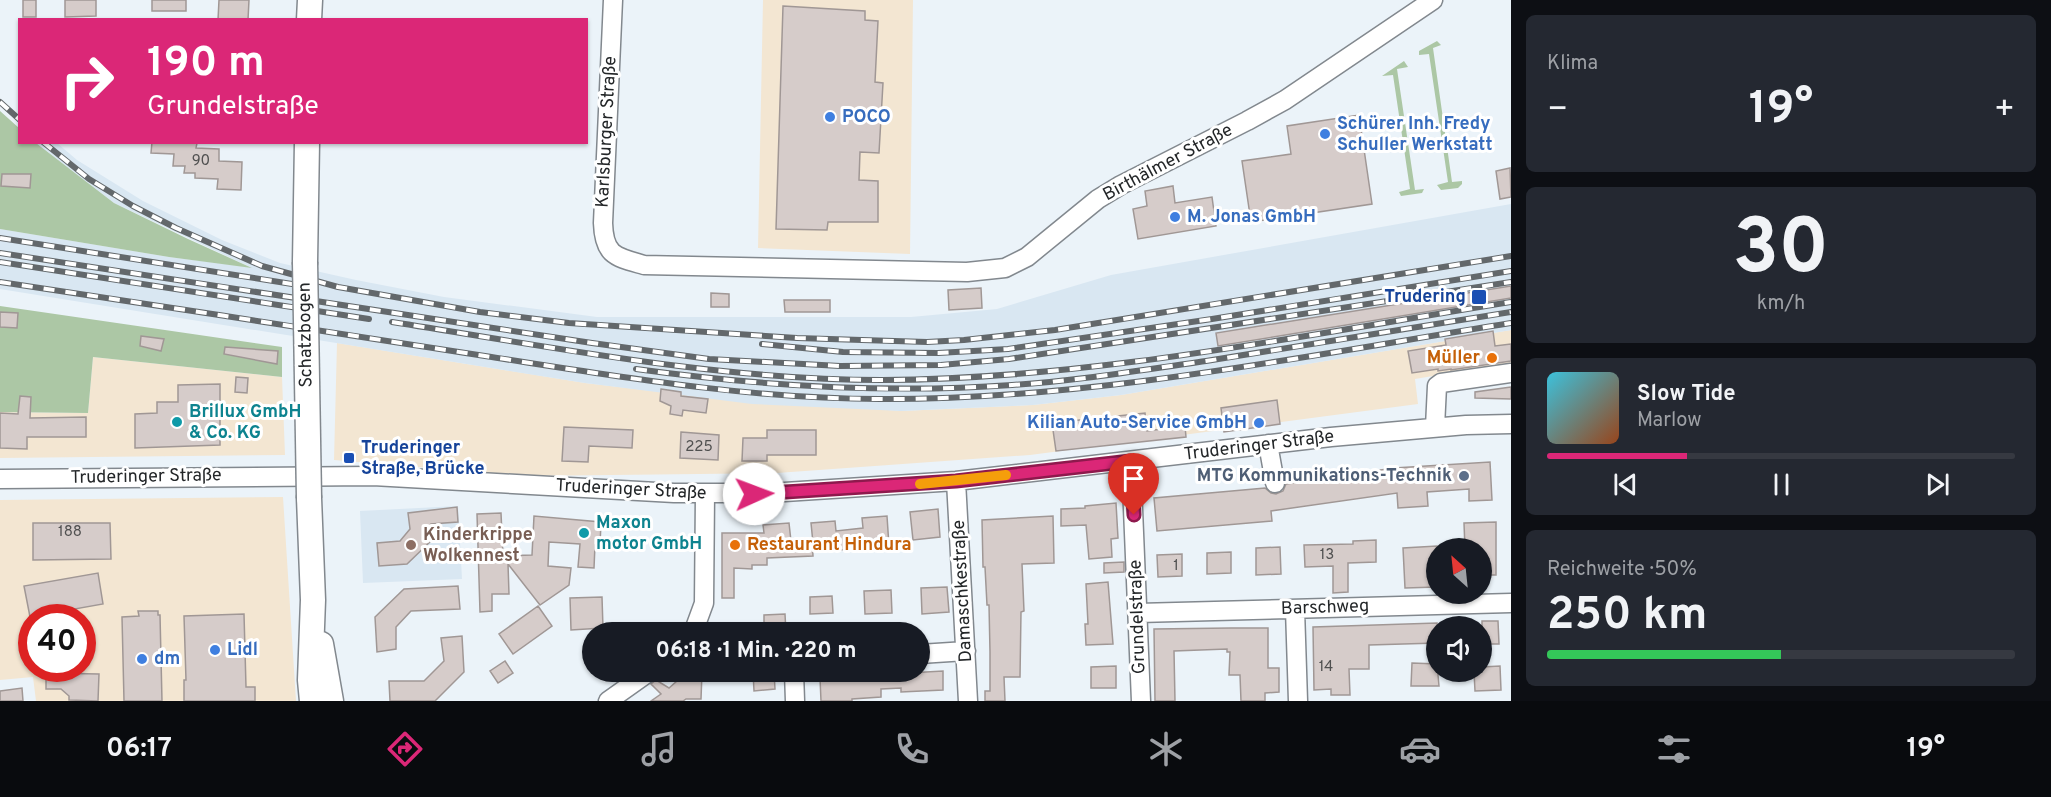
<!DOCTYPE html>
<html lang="de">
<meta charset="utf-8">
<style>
:root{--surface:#171b24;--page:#242831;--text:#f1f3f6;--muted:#9ea1a6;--line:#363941;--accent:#db2777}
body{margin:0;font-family:Overpass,sans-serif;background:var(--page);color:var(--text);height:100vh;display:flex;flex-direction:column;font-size:22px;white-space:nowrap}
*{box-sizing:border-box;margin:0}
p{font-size:20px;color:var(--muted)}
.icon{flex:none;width:33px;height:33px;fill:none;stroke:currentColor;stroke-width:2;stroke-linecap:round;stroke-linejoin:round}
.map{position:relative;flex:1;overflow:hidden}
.panel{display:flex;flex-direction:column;gap:15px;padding:15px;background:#0d0f14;width:540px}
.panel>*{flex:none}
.banner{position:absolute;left:18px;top:18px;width:570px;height:126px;border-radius:0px;box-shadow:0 2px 4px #0004;background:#db2777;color:#fff;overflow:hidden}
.needle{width:39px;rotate:333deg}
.controls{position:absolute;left:1426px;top:538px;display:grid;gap:12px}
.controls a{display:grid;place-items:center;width:66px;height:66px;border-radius:50%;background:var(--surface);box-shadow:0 2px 4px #0004;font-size:30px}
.speed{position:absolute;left:18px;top:604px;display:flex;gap:12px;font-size:30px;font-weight:700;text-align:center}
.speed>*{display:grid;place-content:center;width:78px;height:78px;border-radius:50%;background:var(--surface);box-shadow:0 2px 4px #0004;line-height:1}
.speed .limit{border:9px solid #d22;background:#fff;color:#111}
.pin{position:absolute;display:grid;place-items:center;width:51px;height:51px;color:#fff;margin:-62px -26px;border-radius:50% 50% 50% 0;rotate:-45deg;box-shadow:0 0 6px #0007}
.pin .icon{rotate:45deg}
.me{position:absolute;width:66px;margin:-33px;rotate:88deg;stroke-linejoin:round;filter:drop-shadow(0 0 4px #0008)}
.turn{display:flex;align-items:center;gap:21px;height:126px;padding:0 30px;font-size:27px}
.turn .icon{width:78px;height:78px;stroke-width:2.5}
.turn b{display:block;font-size:42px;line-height:51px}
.big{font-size:45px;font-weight:700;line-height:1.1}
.panel .tile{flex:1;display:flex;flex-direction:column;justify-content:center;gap:9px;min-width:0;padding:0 21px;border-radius:9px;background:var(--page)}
.panel .dial{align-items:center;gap:0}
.dial b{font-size:78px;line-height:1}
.song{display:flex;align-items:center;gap:18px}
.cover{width:72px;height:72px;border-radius:9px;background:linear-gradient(135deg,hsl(190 70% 55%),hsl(20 70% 35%))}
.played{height:6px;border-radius:3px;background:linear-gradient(90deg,var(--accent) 30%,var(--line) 30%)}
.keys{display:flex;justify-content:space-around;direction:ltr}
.heat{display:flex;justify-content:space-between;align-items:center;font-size:33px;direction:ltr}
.charge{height:9px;border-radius:4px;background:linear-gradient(90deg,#34c759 50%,var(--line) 0)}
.trip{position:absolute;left:582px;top:622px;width:348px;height:60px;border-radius:30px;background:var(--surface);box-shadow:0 2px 4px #0004;font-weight:700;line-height:60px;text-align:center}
.dock{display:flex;height:96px;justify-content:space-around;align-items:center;background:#090b0e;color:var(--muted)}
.dock .icon{width:42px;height:42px}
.dock .on{color:var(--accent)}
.dock b{font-size:27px;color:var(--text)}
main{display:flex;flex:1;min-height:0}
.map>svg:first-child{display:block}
</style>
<main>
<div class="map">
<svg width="1511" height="701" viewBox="0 0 1511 701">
<rect width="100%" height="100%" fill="#ebf3f9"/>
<path fill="#f3e6d2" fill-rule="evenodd" d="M763,0H913L910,254L758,248Z
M1511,330V363L1415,379L1418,404L1030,455L777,473L524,476L334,460L337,343L585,383L661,392L901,411L1033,405L1121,395Z
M93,357L282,377L285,455L0,458V412L88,413Z
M283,497L296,701H36L33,677L0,680V500ZM32,618H82V669H32Z"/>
<path fill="#d9e7f2" d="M36,143H57L77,160L143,201L222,240L280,263L356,280L444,297L597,317H911L997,309L1111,275L1511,204V330L1121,395L1033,405L901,411L752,404L585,383L0,289V229L169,257L250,267L114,203Z
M458,506L462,579L363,583L360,511Z"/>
<path fill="#acc7a5" d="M1437,41L1441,45L1433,48L1452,182L1462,181V184L1458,188L1441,190L1437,185L1448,182L1429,54L1419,55V51Z
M1404,61L1408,67L1397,69L1415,190L1424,189L1422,193L1401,196L1399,192L1410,189L1393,75L1382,76Z
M0,111L19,128L20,142L36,143L114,203L188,239L252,268L169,257L0,229Z
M0,306L282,347V377L93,357L88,413L0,412Z"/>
<path fill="#d6ccca" stroke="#a09795" stroke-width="1.5" d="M23,0H36V17H23Z
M65,0H96V16L65,17Z
M152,0H186V11H152Z
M219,0H249L248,20H218Z
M783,6L865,11V20L878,21L875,82L883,83L879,153L860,152L859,180L878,181V222H828L827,230L776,229Z
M1359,115L1372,204L1251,222L1242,161L1291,154L1287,126Z
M152,142L197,143L196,148L219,149V161L242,162L241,190L217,189L218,179L195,178V173H184L185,166H173L174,154L151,153Z
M1510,168L1511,197L1500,199L1496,171Z
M2,174H31L30,188L1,186Z
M1173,186L1175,203L1212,197L1216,226L1138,239L1133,209L1147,206L1145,191Z
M1511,286V298L1218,346L1216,333Z
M981,288L982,308L949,310L948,290Z
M711,293L729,294V307H711Z
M784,300H830V312H785Z
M0,312L18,313L17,328L0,327Z
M1493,331L1495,346L1511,344V361L1451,370V369L1438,371V369L1412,373L1408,351L1446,345L1445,339Z
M141,336L164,339L161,351L140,346Z
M225,347L278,351L277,364L224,354Z
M236,377L248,378L247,393L235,392Z
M220,384V445L135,448V414L157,413V402H178V385Z
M1511,387V399L1475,398V392Z
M661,389L681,392V396L708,399L706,413L683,410L682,416L670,414L671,406L660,401Z
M20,396L31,397L30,418L86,417V437H27V449L0,448V413L18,414Z
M1277,400L1280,424L1224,432L1221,408Z
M1145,413L1147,431L1185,426L1186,437L1056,451L1052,423Z
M564,427L633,430L632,448L589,446L588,462L562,461Z
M767,430H816V455H767V461H742L743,438H767Z
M681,432L719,435L718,460L680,458Z
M1490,462L1492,500L1469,501V489L1427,492L1428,506L1398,508L1397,493L1271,511L1272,521L1157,531L1154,498L1265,488L1271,493L1276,494L1283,491L1286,484L1394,468Z
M1116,503L1118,538L1111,539L1112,557L1089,559L1086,525L1061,526V509L1085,508V506Z
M457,507L458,522L431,524L432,540L407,564L379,566L377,543L400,541L410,529L408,513Z
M938,509L940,537L913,540L910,512Z
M501,513L503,556L532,555L534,516L601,522L600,545H595L594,568L578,567L580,544L549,542L548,566L571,568L569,585L540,605L508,564L509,594H492V611L480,612L477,514Z
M887,516L889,546L840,550L839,541L813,543L811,523L835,521L836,531L863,528L862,518Z
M1053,516L1054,563L1022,564L1024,611L1021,612L1020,677H1004L1005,701H985V691H990V652L989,605H987L985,567H983L982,520Z
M1496,522V575H1482V549H1465L1464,523Z
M33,523H110L111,559L33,560Z
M789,523L791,541L812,539L813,556L767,558V565H752V569L734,568V598H722V533H764L763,525Z
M1376,540V562L1348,563V592L1333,593V566L1305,567L1304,545L1353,544V541Z
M1437,546V587L1405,588L1403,548Z
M1280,547L1281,574L1256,575V548Z
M1231,552V573L1207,574V553Z
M1182,554V576L1158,577L1157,555Z
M1124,562V572L1104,573V563Z
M98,573L103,604L30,617L24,586Z
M1108,582L1113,644L1086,645L1085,624H1088L1086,584Z
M458,586L460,609L411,611L396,627V649L377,652L375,617L404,589Z
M947,587L949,612L922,614L921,588Z
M891,590L892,613L865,614L864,591Z
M832,596L833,613L810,614V597Z
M602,597L603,628L571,630L570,598Z
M538,606L552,626L513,654L499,634Z
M138,611H158V615H160L162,701H124L122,617L139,616Z
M244,614L246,687H255V701H184V680H186L184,616Z
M785,614L786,633H764V615Z
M1482,621H1498L1499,644H1482Z
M1437,623V643L1369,645V669H1349L1350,695H1331V689L1314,690L1313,627Z
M1231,628H1268V668H1279V692L1265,693V701H1241L1240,675H1229L1230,652H1227V649L1174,651L1175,701H1155L1154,629Z
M462,636L464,672L435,701H390L389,681H424L444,661L441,638Z
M505,661L513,673L498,683L490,671Z
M1412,663L1437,664L1439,686H1411Z
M1116,666V688H1091V667Z
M1500,666L1501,690L1475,691L1474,672H1482V667Z
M943,671V690L901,692V688L881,689V697L852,699V701H821L820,678Z
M681,672L702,673L701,699H686L683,701H651L661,694L651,684L656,680L669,688L678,680Z
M753,672H774L775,689L754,691Z
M46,673L99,674L98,701L69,700V696L61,689H46Z
M22,688L23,701H0V691Z"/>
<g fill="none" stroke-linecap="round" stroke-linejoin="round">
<defs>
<path id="minor" d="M613,0L603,223C604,256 616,257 644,265L967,272L1005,268L1027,257L1098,199L1121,185L1247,121L1285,100L1433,0
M1435,427L1437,386L1441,383L1511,373
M1268,444L1275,483
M1131,461L1141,701
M0,479L373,476L674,493H769L956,481L1331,437L1466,425L1511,424
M956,481L968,701
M1295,609L1298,701
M1138,613L1511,603
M693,633L704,603L705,494
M920,654L966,651
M794,672L795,701
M608,701L649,672"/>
<path id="major" d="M309,20L310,0
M305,262L307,142
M309,498L313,600L310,680L312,701
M321,644L331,701"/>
</defs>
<use href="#minor" stroke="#82888e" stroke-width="21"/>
<use href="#major" stroke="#82888e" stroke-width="27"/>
<use href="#minor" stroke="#fff" stroke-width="18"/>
<use href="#major" stroke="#fff" stroke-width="24"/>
<defs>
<path id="rail" d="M0,102L20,120
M43,142L89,179L133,206L176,228L262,266L338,287L480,312L569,323L797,338L927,342L964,340L1055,330L1511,256
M0,238L311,287
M0,253L592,343L709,359L840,366L941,365L1009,359L1511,282
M0,262L369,319
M0,282C162,306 323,331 485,356C616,376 748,399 880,399C1092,400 1303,356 1511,323
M392,322C553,347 718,380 882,380C1093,379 1303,335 1511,302
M762,344L843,352L938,353L1008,349L1212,319L1511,271
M636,369C761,386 885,394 1012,385C1077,381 1141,370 1206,361C1308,345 1409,328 1511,312"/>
</defs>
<use href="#rail" stroke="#63686b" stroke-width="6"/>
<use href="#rail" stroke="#fff" stroke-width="4" stroke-dasharray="11" stroke-linecap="butt"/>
<defs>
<path id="major-bridge" d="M305,262L309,498"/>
</defs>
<use href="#major-bridge" stroke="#82888e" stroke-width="27" stroke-linecap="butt"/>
<use href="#major-bridge" stroke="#fff" stroke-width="24"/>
</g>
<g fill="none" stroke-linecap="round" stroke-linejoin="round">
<defs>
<path id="route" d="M754,494L956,481L1131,461L1134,515"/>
</defs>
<use href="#route" stroke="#8e194d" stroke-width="15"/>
<use href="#route" stroke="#db2777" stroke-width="10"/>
<path stroke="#f59e0b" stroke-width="10" d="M920,484L1006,475"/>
</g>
<g fill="#3f7fe0" stroke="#fff" stroke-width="2">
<circle cx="830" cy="117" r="6"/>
<circle cx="1325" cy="134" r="6"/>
<circle cx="1175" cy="217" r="6"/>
<circle cx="1259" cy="423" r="6"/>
<circle cx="215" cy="650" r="6"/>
<circle cx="142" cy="659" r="6"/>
</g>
<g fill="#1a4fb4" stroke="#fff" stroke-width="2">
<rect x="1471" y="289" width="16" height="16" rx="3"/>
<rect x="343" y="452" width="12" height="12" rx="3"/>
</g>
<g fill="#e8710a" stroke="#fff" stroke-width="2">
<circle cx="1492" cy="358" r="6"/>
<circle cx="735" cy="545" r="6"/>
</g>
<g fill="#0f9aa8" stroke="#fff" stroke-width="2">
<circle cx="177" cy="422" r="6"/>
<circle cx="584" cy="533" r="6"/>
</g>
<circle fill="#5c6f8a" stroke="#fff" stroke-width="2" cx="1464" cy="476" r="6"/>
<circle fill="#8d6e63" stroke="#fff" stroke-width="2" cx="411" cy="545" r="6"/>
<g text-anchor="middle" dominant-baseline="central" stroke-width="6" stroke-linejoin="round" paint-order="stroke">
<g font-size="15" fill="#505050">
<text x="201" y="161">90</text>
<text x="699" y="447">225</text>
<text x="70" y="532">188</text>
<text x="1327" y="555">13</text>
<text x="1176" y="566">1</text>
<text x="1326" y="667">14</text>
</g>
<g font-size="18" font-weight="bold" fill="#366cbe" stroke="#fff" text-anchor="start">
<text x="842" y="117">POCO</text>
<text x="1337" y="124">Schürer Inh. Fredy<tspan x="1337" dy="21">Schuller Werkstatt</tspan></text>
<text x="1187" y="217">M. Jonas GmbH</text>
<text x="1247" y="423" text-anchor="end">Kilian Auto-Service GmbH</text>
<text x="227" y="650">Lidl</text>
<text x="154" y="659">dm</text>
</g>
<g font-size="18" fill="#232628" stroke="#fff">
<text transform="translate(607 132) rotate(-87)">Karlsburger Straße</text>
<text transform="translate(1168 163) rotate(-28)">Birthälmer Straße</text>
<text transform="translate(306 335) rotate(-91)">Schatzbogen</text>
<text transform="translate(1259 446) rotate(-7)">Truderinger Straße</text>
<text transform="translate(146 477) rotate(-1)">Truderinger Straße</text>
<text transform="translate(631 490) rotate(3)">Truderinger Straße</text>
<text transform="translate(963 591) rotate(-93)">Damaschkestraße</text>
<text transform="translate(1325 608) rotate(-2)">Barschweg</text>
<text transform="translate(1138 617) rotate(-92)">Grundelstraße</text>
</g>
<g font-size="18" font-weight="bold" fill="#164399" stroke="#fff" text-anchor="end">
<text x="1466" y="297">Trudering</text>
<text x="361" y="448" text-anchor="start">Truderinger<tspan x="361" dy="21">Straße, Brücke</tspan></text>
</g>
<g font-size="18" font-weight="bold" fill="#c56008" stroke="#fff" text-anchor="end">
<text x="1480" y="358">Müller</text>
<text x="747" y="545" text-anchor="start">Restaurant Hindura</text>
</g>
<g font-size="18" font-weight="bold" fill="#0d838f" stroke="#fff" text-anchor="start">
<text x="189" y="412">Brillux GmbH<tspan x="189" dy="21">&amp; Co. KG</tspan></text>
<text x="596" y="523">Maxon<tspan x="596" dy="21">motor GmbH</tspan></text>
</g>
<g font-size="18" font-weight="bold" fill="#4e5e75" stroke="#fff" text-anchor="end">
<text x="1452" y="476">MTG Kommunikations-Technik</text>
</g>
<g font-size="18" font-weight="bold" fill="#785e54" stroke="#fff" text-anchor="start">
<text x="423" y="535">Kinderkrippe<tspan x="423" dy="21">Wolkennest</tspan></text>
</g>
</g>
</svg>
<div class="controls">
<a><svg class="needle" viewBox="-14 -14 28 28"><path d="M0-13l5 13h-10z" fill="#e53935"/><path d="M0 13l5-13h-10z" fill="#9ea1a6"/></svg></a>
<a><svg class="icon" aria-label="sound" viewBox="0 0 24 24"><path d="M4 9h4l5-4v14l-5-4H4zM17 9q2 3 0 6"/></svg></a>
</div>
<div class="speed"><div class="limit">40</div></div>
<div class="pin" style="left:1134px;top:515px;background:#d93025"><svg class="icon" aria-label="arrive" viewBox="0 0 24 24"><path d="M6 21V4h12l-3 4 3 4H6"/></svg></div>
<svg class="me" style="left:754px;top:494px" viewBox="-20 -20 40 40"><circle r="19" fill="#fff"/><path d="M0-13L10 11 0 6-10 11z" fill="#db2777"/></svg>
<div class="trip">06:18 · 1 Min. · 220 m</div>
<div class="banner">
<div class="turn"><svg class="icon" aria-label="right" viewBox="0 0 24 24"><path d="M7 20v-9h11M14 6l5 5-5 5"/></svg><div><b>190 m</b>Grundelstraße</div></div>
</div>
</div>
<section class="panel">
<div class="tile"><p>Klima</p>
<div class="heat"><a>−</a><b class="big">19°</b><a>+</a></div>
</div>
<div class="tile dial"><b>30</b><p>km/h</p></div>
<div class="tile">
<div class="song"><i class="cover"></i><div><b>Slow Tide</b><p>Marlow</p></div></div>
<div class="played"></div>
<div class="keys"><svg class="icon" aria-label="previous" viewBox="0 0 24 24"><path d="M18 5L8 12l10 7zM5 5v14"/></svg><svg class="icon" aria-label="pause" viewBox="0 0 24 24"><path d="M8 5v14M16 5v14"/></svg><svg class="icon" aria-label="next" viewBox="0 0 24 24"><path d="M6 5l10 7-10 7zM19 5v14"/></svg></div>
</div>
<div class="tile"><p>Reichweite · 50%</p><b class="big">250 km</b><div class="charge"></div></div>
</section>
</main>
<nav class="dock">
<b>06:17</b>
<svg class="icon on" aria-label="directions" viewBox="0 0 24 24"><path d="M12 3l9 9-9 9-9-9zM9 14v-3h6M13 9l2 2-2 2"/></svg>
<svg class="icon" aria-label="music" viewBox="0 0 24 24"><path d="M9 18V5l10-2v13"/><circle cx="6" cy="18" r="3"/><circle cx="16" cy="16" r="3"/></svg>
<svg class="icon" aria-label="phone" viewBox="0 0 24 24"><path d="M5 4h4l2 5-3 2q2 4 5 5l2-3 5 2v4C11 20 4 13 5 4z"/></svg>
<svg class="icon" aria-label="climate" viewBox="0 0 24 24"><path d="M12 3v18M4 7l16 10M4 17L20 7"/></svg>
<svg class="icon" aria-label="car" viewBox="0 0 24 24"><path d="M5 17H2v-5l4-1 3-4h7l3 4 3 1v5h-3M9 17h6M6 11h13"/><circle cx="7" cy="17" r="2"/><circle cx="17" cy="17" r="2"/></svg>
<svg class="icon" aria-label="filters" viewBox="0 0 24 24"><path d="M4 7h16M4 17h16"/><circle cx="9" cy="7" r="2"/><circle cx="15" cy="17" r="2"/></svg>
<b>19°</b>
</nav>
